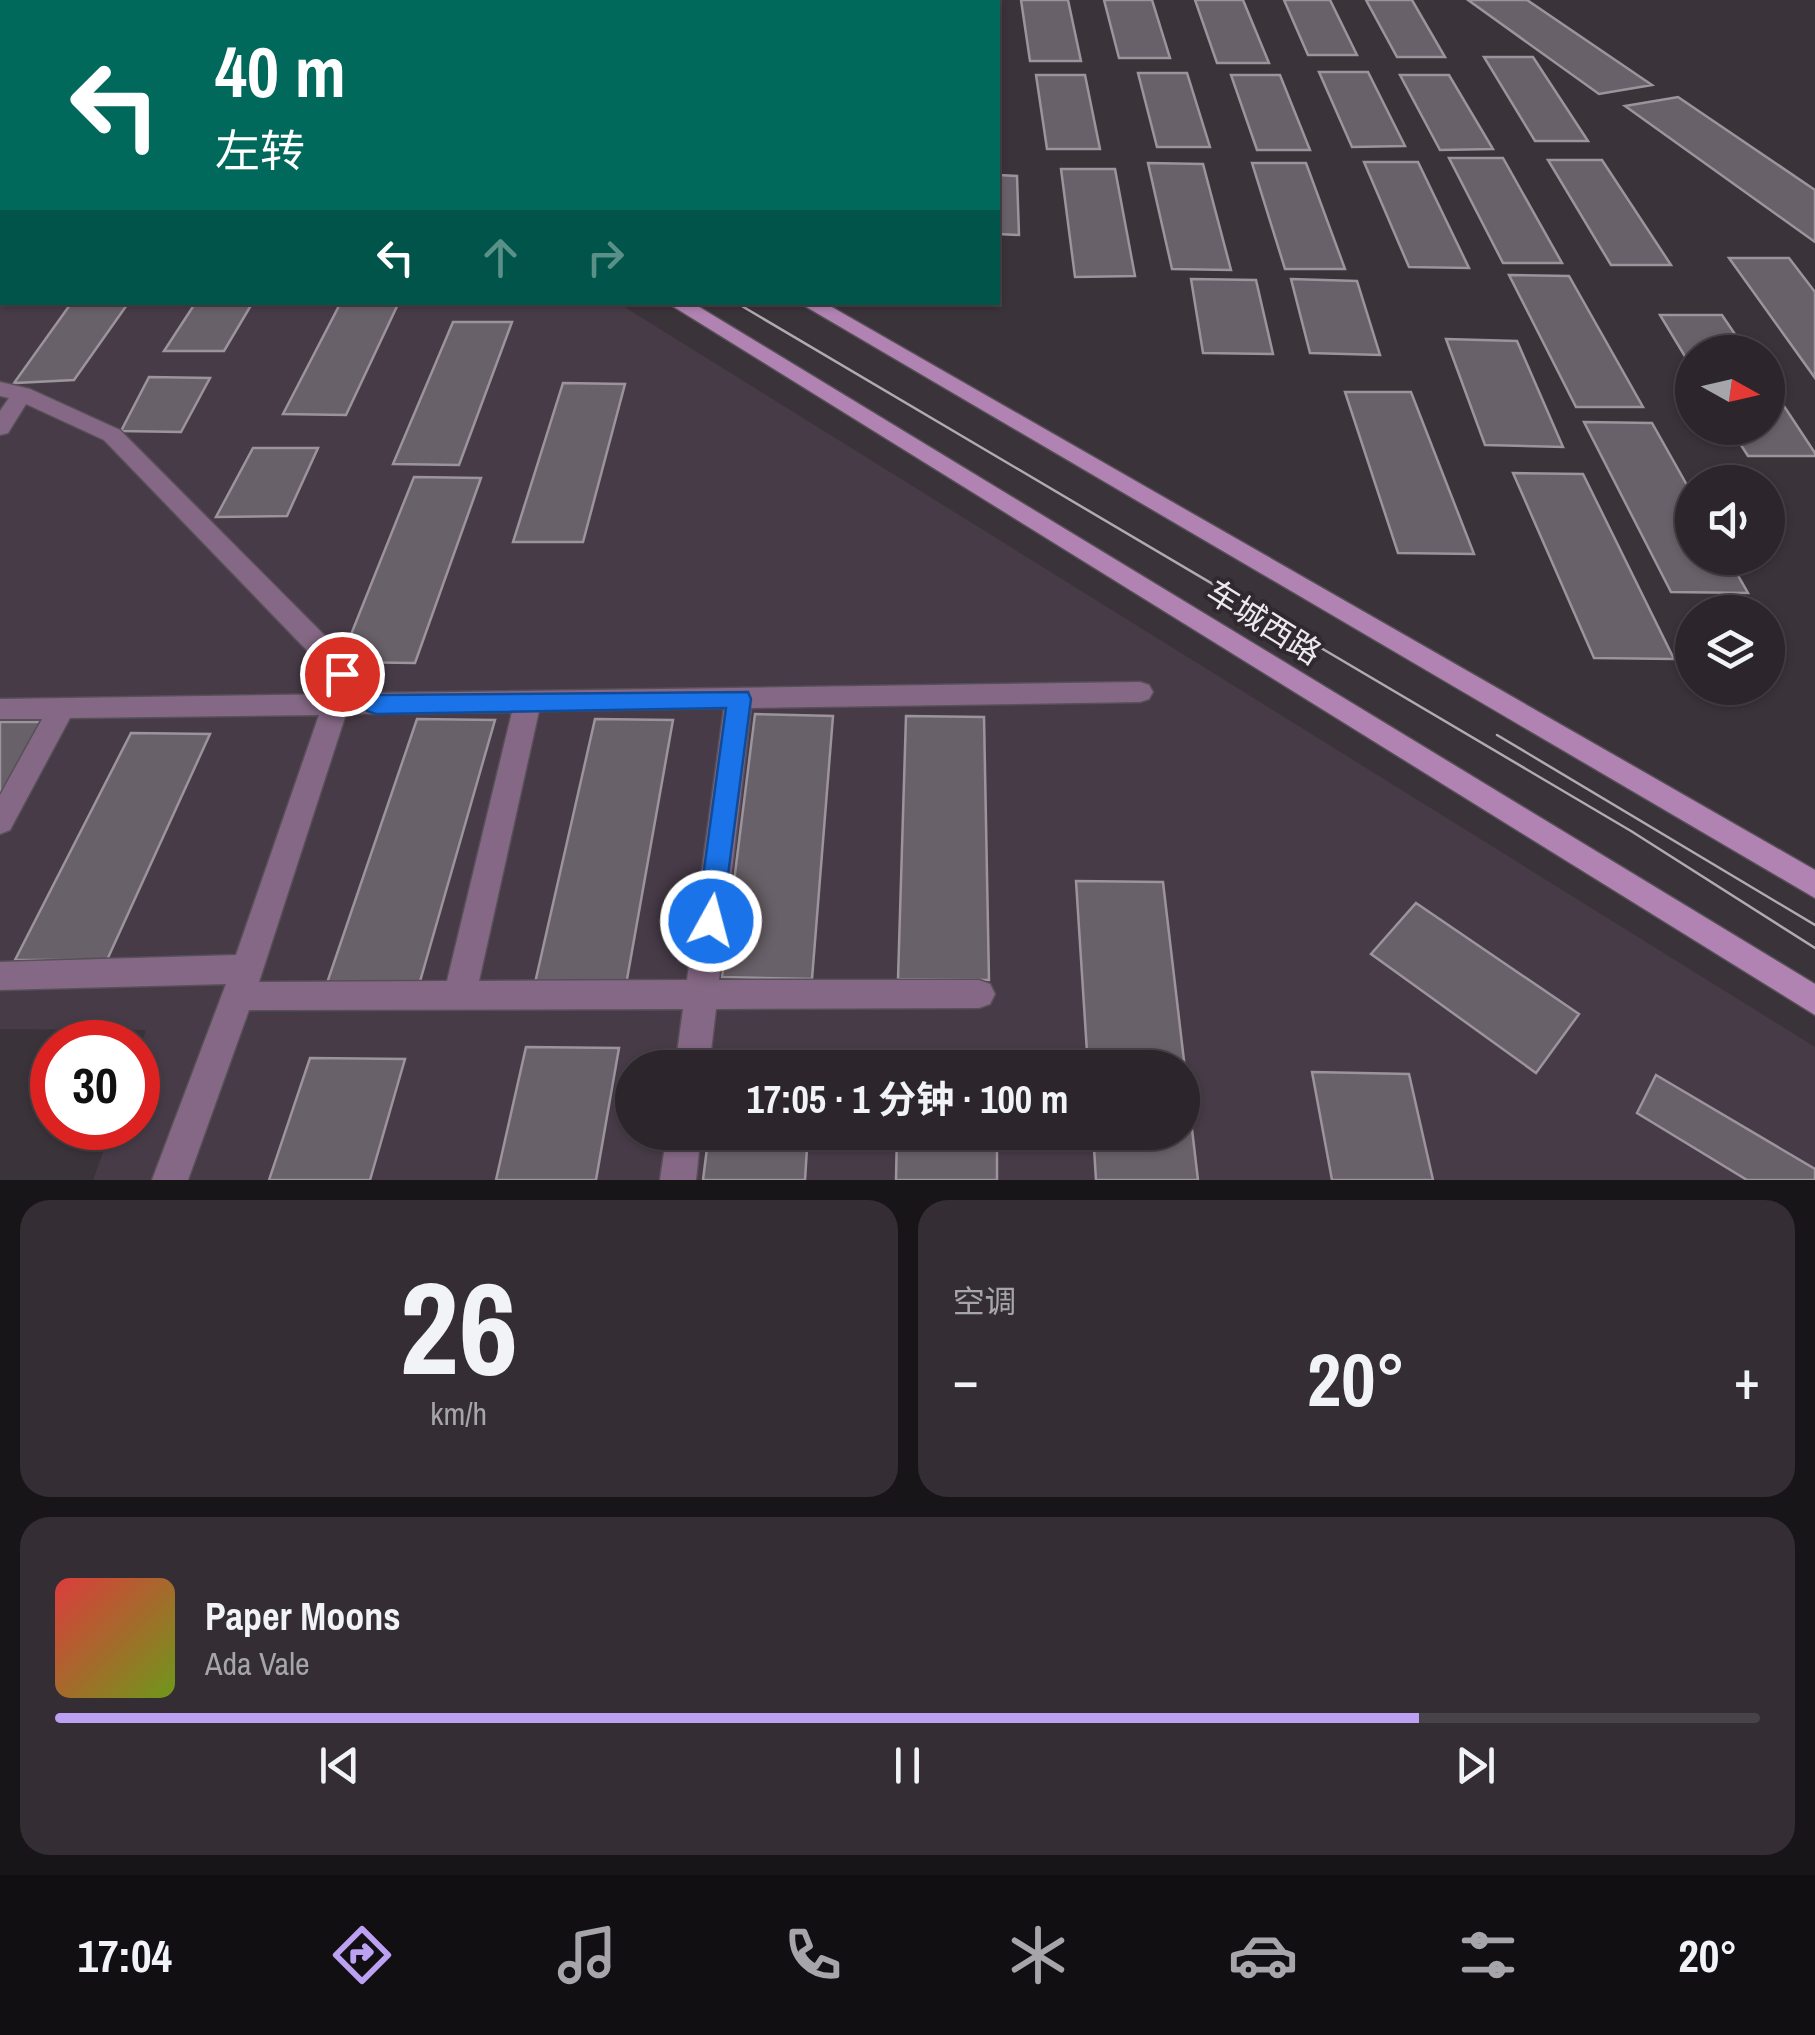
<!DOCTYPE html>
<html lang="zh">
<meta charset="utf-8">
<style>
:root{--surface:#2c262c;--page:#342e34;--text:#f1f3f6;--muted:#a6a5a9;--line:#484348;--accent:#bca0f2}
body{margin:0;font-family:"Archivo Narrow","Noto Sans SC",sans-serif;background:var(--page);color:var(--text);height:100vh;display:flex;flex-direction:column;font-size:38px;white-space:nowrap}
*{box-sizing:border-box;margin:0}
p{font-size:32px;color:var(--muted)}
.icon{flex:none;width:55px;height:55px;fill:none;stroke:currentColor;stroke-width:2;stroke-linecap:round;stroke-linejoin:round}
.map{position:relative;height:1180px;overflow:hidden}
.sheet{display:flex;flex-direction:column;gap:20px;padding:20px;background:#181518;flex:1}
.sheet>*{flex:none}
.guide{position:absolute;left:0px;top:0px;width:1000px;height:305px;box-shadow:0 2px 8px #0004,0 0 0 2px var(--line);background:#00695c;color:#fff;overflow:hidden}
.needle{width:65px;rotate:98deg}
.tools{position:absolute;left:1675px;top:335px;display:grid;gap:20px}
.tools a{display:grid;place-items:center;width:110px;height:110px;border-radius:50%;background:var(--surface);box-shadow:0 2px 8px #0004,0 0 0 2px var(--line);font-size:50px}
.speed{position:absolute;left:30px;top:1020px;display:flex;gap:20px;font-size:50px;font-weight:700;text-align:center}
.speed>*{display:grid;place-content:center;width:130px;height:130px;border-radius:50%;background:var(--surface);box-shadow:0 2px 8px #0004,0 0 0 2px var(--line);line-height:1}
.speed .limit{border:15px solid #d22;background:#fff;color:#111}
.pin{position:absolute;display:grid;place-items:center;width:85px;height:85px;color:#fff;margin:-42px;border:5px solid #fff;border-radius:50%;box-shadow:0 2px 10px #0007}
.me{position:absolute;width:110px;margin:-55px;rotate:7deg;stroke-linejoin:round;filter:drop-shadow(0 0 8px #0008)}
.turn{display:flex;align-items:center;gap:35px;height:210px;padding:0 50px;font-size:45px}
.turn .icon{width:130px;height:130px;stroke-width:2.5}
.turn b{display:block;font-size:70px;line-height:85px}
.lanes{display:flex;align-items:center;height:95px;padding:0 50px;background:#0003;justify-content:center;gap:50px;direction:ltr}
.lanes .off{opacity:.35}
.big{font-size:75px;font-weight:700;line-height:1.1}
.sheet .card{flex:1;display:flex;flex-direction:column;justify-content:center;gap:15px;min-width:0;padding:0 35px;border-radius:30px;background:var(--page)}
.sheet .dial{align-items:center;gap:0}
.dial b{font-size:130px;line-height:1}
.song{display:flex;align-items:center;gap:30px}
.cover{width:120px;height:120px;border-radius:15px;background:linear-gradient(135deg,hsl(0 70% 55%),hsl(80 70% 35%))}
.played{height:10px;border-radius:5px;background:linear-gradient(90deg,var(--accent) 80%,var(--line) 80%)}
.keys{display:flex;justify-content:space-around;direction:ltr}
.heat{display:flex;justify-content:space-between;align-items:center;font-size:55px;direction:ltr}
.sheet .tiles{flex:1;display:grid;gap:20px;grid-template-columns:1fr 1fr}
.card:last-child{grid-column:span 2}
.trip{position:absolute;left:615px;top:1050px;width:585px;height:100px;border-radius:50px;background:var(--surface);box-shadow:0 2px 8px #0004,0 0 0 2px var(--line);font-weight:700;line-height:100px;text-align:center}
.dock{display:flex;height:160px;justify-content:space-around;align-items:center;background:#120f12;color:var(--muted)}
.dock .icon{width:70px;height:70px}
.dock .current{color:var(--accent)}
.dock b{font-size:45px;color:var(--text)}
.map>svg:first-child{display:block}
</style>
<div class="map">
<svg width="1815" height="1180" viewBox="0 0 1815 1180">
<rect width="100%" height="100%" fill="#3a333a"/>
<path fill="#473b47" fill-rule="evenodd" d="M0,0L136,2H2V302L618,303L1815,1047V1180H93L112,1128H138V1056L146,1030L0,1029ZM632,1068H1182V1132H632Z"/>
<path fill="#696169" stroke="#9c949c" stroke-width="2.5" d="M1021,0H1068L1081,61H1030Z
M1104,0H1152L1170,58H1119Z
M1195,0H1243L1269,63H1217Z
M1284,0H1330L1357,55H1308Z
M1366,0H1412L1445,57H1397Z
M1468,0H1527L1652,85L1599,94Z
M1484,57H1533L1588,141H1535Z
M1319,72H1368L1405,146L1352,147Z
M1138,73H1187L1210,147H1157Z
M1036,75H1085L1100,149H1047Z
M1231,75H1280L1310,150H1257Z
M1400,75H1449L1493,149L1440,150Z
M1678,97L1815,190V242L1625,106Z
M1449,158H1503L1562,263H1503Z
M1548,160H1602L1671,265H1611Z
M1364,162H1418L1469,268L1409,267Z
M1148,163L1203,164L1231,270L1172,269Z
M1252,163H1306L1345,269H1285Z
M1061,169H1115L1135,276L1075,277Z
M998,175L1017,176L1019,235L998,234Z
M1729,258H1789L1815,292V378Z
M1509,275L1569,276L1643,407H1576Z
M1191,279L1256,280L1273,354L1203,353Z
M1291,279L1357,281L1380,355L1310,353Z
M72,302H129L74,380L14,383Z
M196,302H253L224,351H164Z
M341,302H399L346,415L283,414Z
M1660,315H1722L1747,352H1692V368Z
M453,322H512L459,465L393,464Z
M1446,339L1517,341L1563,447L1485,445Z
M149,377L210,378L181,432L121,431Z
M1768,382L1815,453V456H1748L1730,428H1768Z
M563,383L625,384L583,542H513Z
M1345,392H1411L1474,554L1398,553Z
M1584,422L1652,423L1692,494V558H1728L1748,593L1671,592Z
M253,448H318L287,516L216,517Z
M1513,473L1583,474L1674,659L1594,658Z
M414,477L481,478L415,663L340,662Z
M755,714L833,716L812,979L722,977Z
M906,716L984,717L989,980L898,979Z
M417,719L495,720L419,985L327,983Z
M595,719L673,720L626,985L535,983Z
M0,722H45L0,802Z
M131,733L210,734L107,960H15Z
M1076,881L1163,882L1198,1180H1096L1093,1132H1182V1068H1088Z
M1416,903L1579,1014L1536,1073L1371,954Z
M526,1047L619,1048L596,1180H496Z
M310,1058L405,1059L370,1180H269Z
M1312,1072L1409,1074L1433,1180H1332Z
M1656,1075L1815,1169V1180H1747L1637,1113Z
M709,1132H808L805,1180H703Z
M897,1132H997V1180H896Z"/>
<g fill="none" stroke-linecap="round" stroke-linejoin="round">
<defs>
<path id="street" d="M0,62H2V72H0Z
M0,382L30,389L120,430L382,693L1140,682L1149,685L1153,692L1149,699L1140,702L751,708L719,980H979L990,984L995,994L990,1004L979,1008L716,1009L709,1068H675L683,1009L249,1010L188,1180H152L226,984L0,990V962L236,955L319,715L70,718L10,830L0,834V795L42,719H0V699L349,694L104,440L26,404L8,433L0,435V411L9,398L0,396ZM724,708L687,980L479,981L539,711ZM512,712L447,981L259,982L346,714Z
M667,1132H701L696,1180H660Z"/>
<path id="secondary" d="M176,0H193L194,2H177Z
M277,0H295L296,2H278Z
M666,302H691L1815,984V1015Z
M798,302H823L1815,870V898Z"/>
</defs>
<use href="#street" stroke="#575057" stroke-width="3"/>
<use href="#secondary" stroke="#575057" stroke-width="3"/>
<use href="#street" fill="#856885" fill-rule="evenodd"/>
<use href="#secondary" fill="#b183b2" fill-rule="evenodd"/>
<path stroke="#b1abb1" stroke-width="2.5" d="M229,0L233,2
M735,302L1631,831L1815,948
M1497,735L1815,925"/>
</g>
<path fill="#1a73e8" stroke="#114b97" stroke-width="2.5" d="M342,665L350,668L381,695L748,692L751,699L721,929L711,933L701,929L697,921L726,708L376,714L367,711L333,680L330,674L333,668Z"/>
<g text-anchor="middle" dominant-baseline="central" stroke-width="8" stroke-linejoin="round" paint-order="stroke">
<g font-size="32" fill="#ede8ed" stroke="#302930">
<text transform="translate(1264 622) rotate(32)">车城西路</text>
</g>
</g>
</svg>
<div class="tools">
<a><svg class="needle" viewBox="-14 -14 28 28"><path d="M0-13l5 13h-10z" fill="#e53935"/><path d="M0 13l5-13h-10z" fill="#a6a5a9"/></svg></a>
<a><svg class="icon" aria-label="sound" viewBox="0 0 24 24"><path d="M4 9h4l5-4v14l-5-4H4zM17 9q2 3 0 6"/></svg></a>
<a><svg class="icon" aria-label="layers" viewBox="0 0 24 24"><path d="M12 4l9 5-9 5-9-5zM3 14l9 5 9-5"/></svg></a>
</div>
<div class="speed"><div class="limit">30</div></div>
<div class="pin" style="left:342px;top:674px;background:#d93025"><svg class="icon" aria-label="arrive" viewBox="0 0 24 24"><path d="M6 21V4h12l-3 4 3 4H6"/></svg></div>
<svg class="me" style="left:711px;top:921px" viewBox="-20 -20 40 40"><circle r="17" fill="#1a73e8" stroke="#fff" stroke-width="3"/><path d="M0-11L8 9 0 5-8 9z" fill="#fff"/></svg>
<div class="trip">17:05 · 1 分钟 · 100 m</div>
<div class="guide">
<div class="turn"><svg class="icon" aria-label="left" viewBox="0 0 24 24"><path d="M17 20v-9H6M10 6l-5 5 5 5"/></svg><div><b>40 m</b>左转</div></div>
<div class="lanes"><svg class="icon" aria-label="left" viewBox="0 0 24 24"><path d="M17 20v-9H6M10 6l-5 5 5 5"/></svg><svg class="icon off" aria-label="ahead" viewBox="0 0 24 24"><path d="M12 20V5M6 11l6-6 6 6"/></svg><svg class="icon off" aria-label="right" viewBox="0 0 24 24"><path d="M7 20v-9h11M14 6l5 5-5 5"/></svg></div>
</div>
</div>
<section class="sheet">
<div class="tiles">
<div class="card dial"><b>26</b><p>km/h</p></div>
<div class="card"><p>空调</p>
<div class="heat"><a>−</a><b class="big">20°</b><a>+</a></div>
</div>
<div class="card">
<div class="song"><i class="cover"></i><div><b>Paper Moons</b><p>Ada Vale</p></div></div>
<div class="played"></div>
<div class="keys"><svg class="icon" aria-label="previous" viewBox="0 0 24 24"><path d="M18 5L8 12l10 7zM5 5v14"/></svg><svg class="icon" aria-label="pause" viewBox="0 0 24 24"><path d="M8 5v14M16 5v14"/></svg><svg class="icon" aria-label="next" viewBox="0 0 24 24"><path d="M6 5l10 7-10 7zM19 5v14"/></svg></div>
</div>
</div>
</section>
<nav class="dock">
<b>17:04</b>
<svg class="icon current" aria-label="directions" viewBox="0 0 24 24"><path d="M12 3l9 9-9 9-9-9zM9 14v-3h6M13 9l2 2-2 2"/></svg>
<svg class="icon" aria-label="music" viewBox="0 0 24 24"><path d="M9 18V5l10-2v13"/><circle cx="6" cy="18" r="3"/><circle cx="16" cy="16" r="3"/></svg>
<svg class="icon" aria-label="phone" viewBox="0 0 24 24"><path d="M5 4h4l2 5-3 2q2 4 5 5l2-3 5 2v4C11 20 4 13 5 4z"/></svg>
<svg class="icon" aria-label="climate" viewBox="0 0 24 24"><path d="M12 3v18M4 7l16 10M4 17L20 7"/></svg>
<svg class="icon" aria-label="car" viewBox="0 0 24 24"><path d="M5 17H2v-5l4-1 3-4h7l3 4 3 1v5h-3M9 17h6M6 11h13"/><circle cx="7" cy="17" r="2"/><circle cx="17" cy="17" r="2"/></svg>
<svg class="icon" aria-label="filters" viewBox="0 0 24 24"><path d="M4 7h16M4 17h16"/><circle cx="9" cy="7" r="2"/><circle cx="15" cy="17" r="2"/></svg>
<b>20°</b>
</nav>
